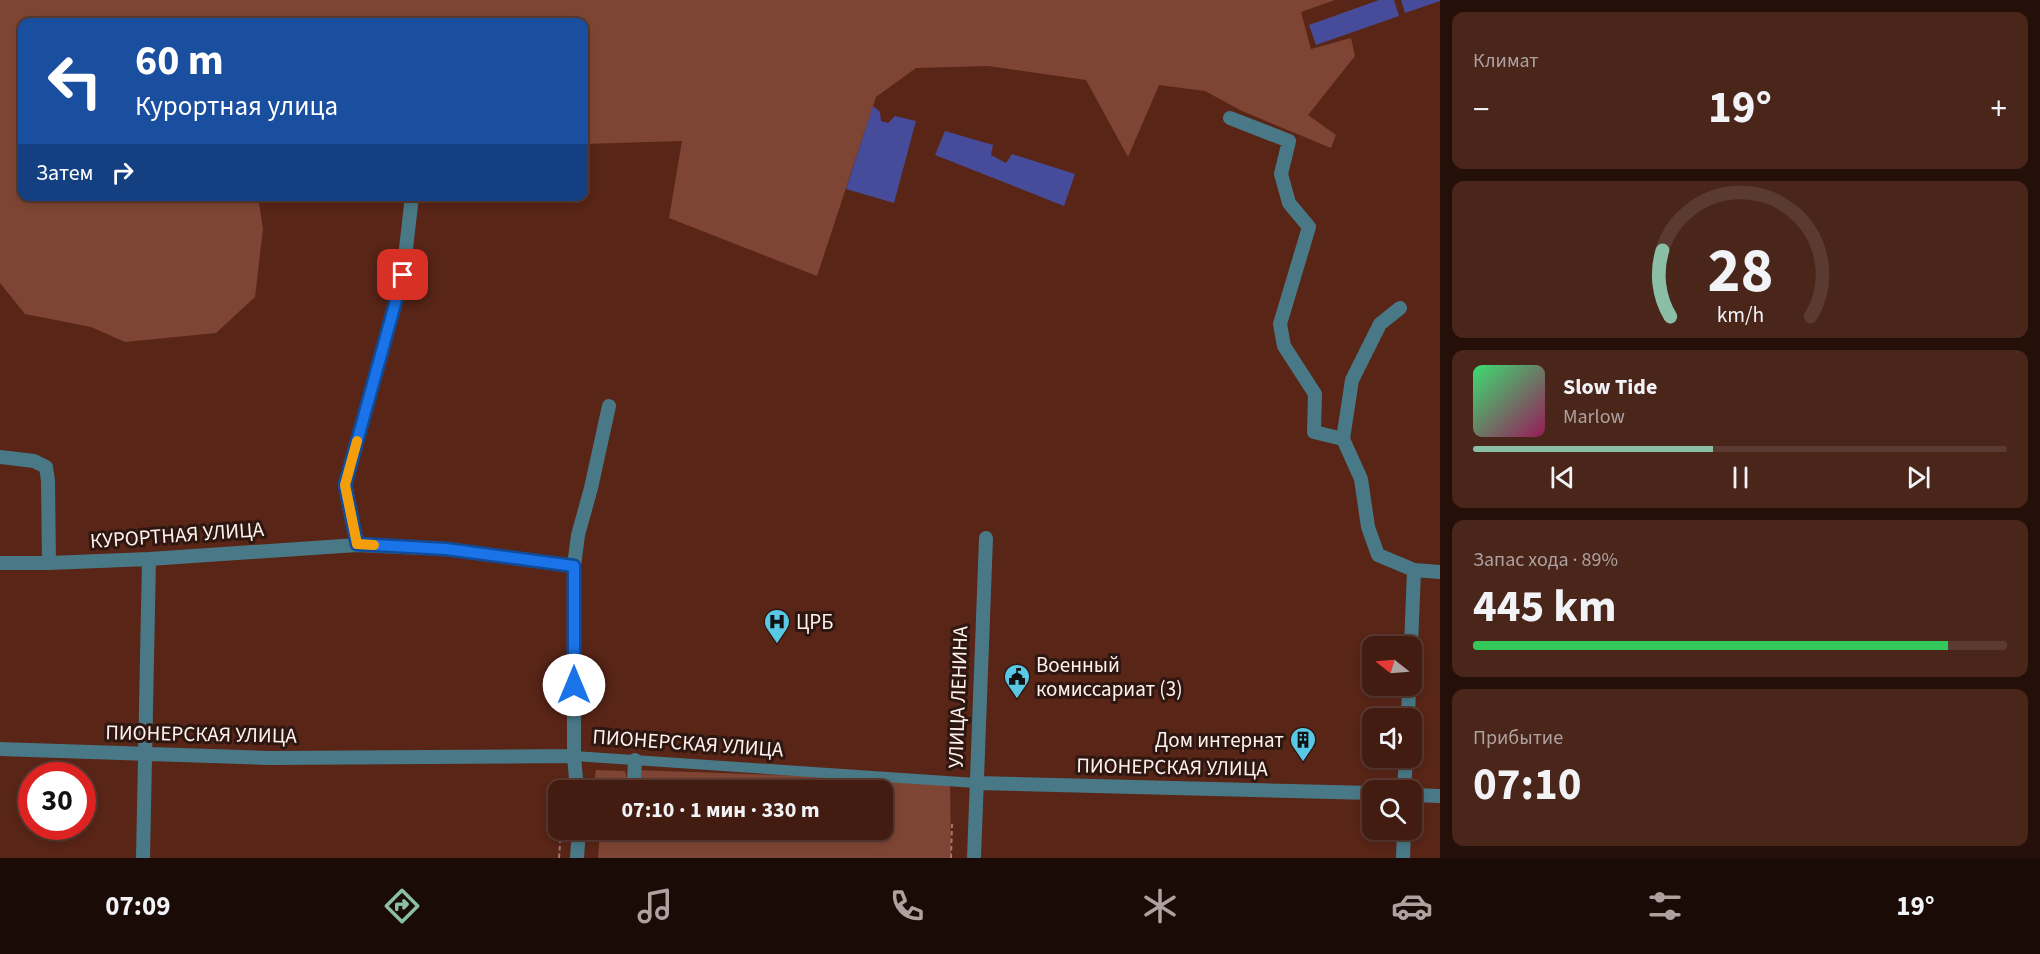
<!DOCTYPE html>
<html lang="ru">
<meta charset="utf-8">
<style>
:root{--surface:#421c11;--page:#49251a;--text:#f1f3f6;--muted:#aea19f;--line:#5a3a31;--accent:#8abfa5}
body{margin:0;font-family:"Source Sans 3",sans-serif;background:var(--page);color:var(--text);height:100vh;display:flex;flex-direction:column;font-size:22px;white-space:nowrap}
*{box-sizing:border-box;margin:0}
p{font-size:20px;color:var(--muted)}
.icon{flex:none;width:33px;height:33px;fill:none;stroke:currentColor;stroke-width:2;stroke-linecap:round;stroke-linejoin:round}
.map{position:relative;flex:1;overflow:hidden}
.sheet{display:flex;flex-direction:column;gap:12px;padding:12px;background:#240f09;width:600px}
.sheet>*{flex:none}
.hud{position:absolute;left:18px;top:18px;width:570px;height:183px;border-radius:12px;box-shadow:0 3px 9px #0003,0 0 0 2px var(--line);background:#1a4fa0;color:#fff;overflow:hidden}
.needle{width:39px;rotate:287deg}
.buttons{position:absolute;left:1362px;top:636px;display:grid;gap:12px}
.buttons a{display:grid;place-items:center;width:60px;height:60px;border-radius:12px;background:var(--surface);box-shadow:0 3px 9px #0003,0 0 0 2px var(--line);font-size:30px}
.speed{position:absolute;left:18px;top:762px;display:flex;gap:12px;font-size:30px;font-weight:700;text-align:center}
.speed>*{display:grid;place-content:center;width:78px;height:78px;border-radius:50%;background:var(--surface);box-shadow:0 3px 9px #0003,0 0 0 2px var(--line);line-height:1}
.speed .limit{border:9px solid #d22;background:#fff;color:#111}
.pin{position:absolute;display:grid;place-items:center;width:51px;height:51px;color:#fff;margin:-26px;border-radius:12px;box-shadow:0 3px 9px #0006}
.me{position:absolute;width:66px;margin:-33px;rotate:0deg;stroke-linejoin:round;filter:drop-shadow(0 0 4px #0008)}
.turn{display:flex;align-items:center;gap:21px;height:126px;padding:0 18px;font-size:27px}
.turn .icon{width:78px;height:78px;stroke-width:2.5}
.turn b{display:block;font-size:42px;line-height:51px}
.then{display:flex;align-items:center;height:57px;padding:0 18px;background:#0003;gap:12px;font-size:22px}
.big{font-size:45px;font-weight:700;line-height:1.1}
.sheet .tile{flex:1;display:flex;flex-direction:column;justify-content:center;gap:9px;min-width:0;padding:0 21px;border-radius:12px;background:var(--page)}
.sheet .dial{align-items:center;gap:0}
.dial svg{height:156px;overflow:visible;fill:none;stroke:var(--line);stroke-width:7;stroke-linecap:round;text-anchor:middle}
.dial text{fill:var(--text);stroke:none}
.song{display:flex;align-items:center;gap:18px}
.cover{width:72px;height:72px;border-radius:9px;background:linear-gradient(135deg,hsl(140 70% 55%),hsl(330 70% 35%))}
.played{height:6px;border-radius:3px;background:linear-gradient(90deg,var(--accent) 45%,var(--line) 45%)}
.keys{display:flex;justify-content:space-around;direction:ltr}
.heat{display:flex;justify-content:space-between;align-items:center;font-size:33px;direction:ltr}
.charge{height:9px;border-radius:4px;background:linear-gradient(90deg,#34c759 89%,var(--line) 0)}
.trip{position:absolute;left:548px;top:780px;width:345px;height:60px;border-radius:12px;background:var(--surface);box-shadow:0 3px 9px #0003,0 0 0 2px var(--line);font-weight:700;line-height:60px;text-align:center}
.dock{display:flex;height:96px;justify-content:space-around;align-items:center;background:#1a0b07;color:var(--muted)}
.dock .icon{width:42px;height:42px}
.dock .active{color:var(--accent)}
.dock b{font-size:27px;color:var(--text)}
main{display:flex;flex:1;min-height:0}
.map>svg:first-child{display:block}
</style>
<main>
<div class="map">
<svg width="1440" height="858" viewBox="0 0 1440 858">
<rect width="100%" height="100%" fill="#582517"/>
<path fill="#7f4534" d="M0,0H1335L1301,12L1311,49L1351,38L1355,56L1308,115L1336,135L1331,148L1242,111L1205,91L1159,85L1128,157L1086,80L988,66L916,68L876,97L817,276L669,218L682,141L584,144V22H22V196L258,197L263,229L255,297L216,333L125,342L91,327L25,314L0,283Z
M596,770L625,771L627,779L625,790H593Z
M635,770L950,781L951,858H598L600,830H882V790H631Z"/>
<path fill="#464c99" d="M1379,0H1394L1399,16L1316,45L1309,25Z
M1401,0H1440V1L1405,13Z
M873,106L880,112L881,121L888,123L895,116L916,121L894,203L846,189Z
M945,131L993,145L991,155L1006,163L1012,154L1075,174L1064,206L935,155Z"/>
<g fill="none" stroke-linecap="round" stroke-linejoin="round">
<path stroke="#9d796f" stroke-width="2" stroke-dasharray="4.5 3" stroke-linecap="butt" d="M559,858L561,830
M951,858L952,824"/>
<path stroke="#497986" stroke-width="10" d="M574,756L976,783"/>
<path stroke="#497986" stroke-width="14" d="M1230,118L1289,141L1281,174L1289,203L1309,227L1280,324L1284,346L1315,394L1314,432L1343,439
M1400,308L1380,324L1352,380L1343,439L1361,479L1368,527L1378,555L1414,570L1411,646
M0,457L34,461L46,467L48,481L49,563
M357,545L345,485L403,275L412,196
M0,563H49L149,559L357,545L446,549L574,566
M1414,570L1440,572
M1408,718L1409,686
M0,749L270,758L574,756
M976,783L1372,793
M577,790L574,756V566L578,535L591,488L609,406
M631,790L634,780L635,760
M1404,790L1406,758
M1412,795L1440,796
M143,858L149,559
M577,858L579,830
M974,858L986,538
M1403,858L1404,830"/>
</g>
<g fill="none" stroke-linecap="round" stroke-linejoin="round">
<defs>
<path id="route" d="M403,275L345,485L357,544L446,549L574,566V685"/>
</defs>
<use href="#route" stroke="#114b97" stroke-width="15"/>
<use href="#route" stroke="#1a73e8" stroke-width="10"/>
<path stroke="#f59e0b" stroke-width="10" d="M357,441L345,485L357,544L374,545"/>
</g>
<defs>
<symbol id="hospital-pin" viewBox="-11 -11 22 30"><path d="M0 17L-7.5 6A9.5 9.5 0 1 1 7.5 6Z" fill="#59c8e4" stroke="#2e1710"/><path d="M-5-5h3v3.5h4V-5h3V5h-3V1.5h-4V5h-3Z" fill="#111"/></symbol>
<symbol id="civic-pin" viewBox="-11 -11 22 30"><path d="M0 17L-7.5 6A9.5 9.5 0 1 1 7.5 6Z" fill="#59c8e4" stroke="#2e1710"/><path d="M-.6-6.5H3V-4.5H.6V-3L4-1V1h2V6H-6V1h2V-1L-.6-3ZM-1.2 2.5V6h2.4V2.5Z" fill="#111"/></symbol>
<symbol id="building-pin" viewBox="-11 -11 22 30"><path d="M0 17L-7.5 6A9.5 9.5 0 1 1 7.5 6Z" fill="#59c8e4" stroke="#2e1710"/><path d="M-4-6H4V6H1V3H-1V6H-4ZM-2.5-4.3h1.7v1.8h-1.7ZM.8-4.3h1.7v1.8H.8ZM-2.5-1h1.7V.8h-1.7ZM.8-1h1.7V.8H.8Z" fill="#111"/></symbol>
</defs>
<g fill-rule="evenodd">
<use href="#hospital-pin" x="762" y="607" width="30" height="40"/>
<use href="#civic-pin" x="1002" y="662" width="30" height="40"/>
<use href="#building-pin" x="1288" y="725" width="30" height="40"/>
</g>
<g text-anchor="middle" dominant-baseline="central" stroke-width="6" stroke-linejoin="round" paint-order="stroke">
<g font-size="21" fill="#fff1ed" stroke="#2e1710">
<text transform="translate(177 535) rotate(-4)">КУРОРТНАЯ УЛИЦА</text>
<text transform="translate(958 697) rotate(-88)">УЛИЦА ЛЕНИНА</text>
<text transform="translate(201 734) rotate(1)">ПИОНЕРСКАЯ УЛИЦА</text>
<text transform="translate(688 743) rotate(4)">ПИОНЕРСКАЯ УЛИЦА</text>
<text transform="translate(1172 767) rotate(1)">ПИОНЕРСКАЯ УЛИЦА</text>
</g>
<g font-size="21" fill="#fff1ed" stroke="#2e1710" text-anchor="start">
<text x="796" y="622">ЦРБ</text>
<text x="1036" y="665">Военный<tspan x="1036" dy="24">комиссариат (3)</tspan></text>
<text x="1284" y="740" text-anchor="end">Дом интернат</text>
</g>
</g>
</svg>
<div class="buttons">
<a><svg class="needle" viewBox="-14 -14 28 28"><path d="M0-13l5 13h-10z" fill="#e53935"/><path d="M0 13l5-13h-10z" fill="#aea19f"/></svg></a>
<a><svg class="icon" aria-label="sound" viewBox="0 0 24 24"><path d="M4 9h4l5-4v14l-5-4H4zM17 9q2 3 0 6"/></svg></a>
<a><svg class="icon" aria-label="search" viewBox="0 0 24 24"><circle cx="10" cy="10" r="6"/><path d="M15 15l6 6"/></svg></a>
</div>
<div class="speed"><div class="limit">30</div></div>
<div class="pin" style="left:403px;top:275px;background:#d93025"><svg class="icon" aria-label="arrive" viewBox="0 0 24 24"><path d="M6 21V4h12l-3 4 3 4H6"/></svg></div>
<svg class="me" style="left:574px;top:685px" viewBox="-20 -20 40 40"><circle r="19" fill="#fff"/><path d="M0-13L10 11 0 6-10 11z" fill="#1a73e8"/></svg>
<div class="trip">07:10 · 1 мин · 330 m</div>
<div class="hud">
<div class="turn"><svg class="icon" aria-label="left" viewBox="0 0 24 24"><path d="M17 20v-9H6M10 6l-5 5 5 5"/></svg><div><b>60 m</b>Курортная улица</div></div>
<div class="then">Затем<svg class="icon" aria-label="right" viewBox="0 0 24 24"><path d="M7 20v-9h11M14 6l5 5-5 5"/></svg></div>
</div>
</div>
<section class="sheet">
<div class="tile"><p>Климат</p>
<div class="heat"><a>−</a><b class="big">19°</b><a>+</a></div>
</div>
<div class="tile dial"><svg viewBox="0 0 100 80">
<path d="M14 69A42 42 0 1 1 86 69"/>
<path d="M14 69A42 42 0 0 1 10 35" stroke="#8abfa5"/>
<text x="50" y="56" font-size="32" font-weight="700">28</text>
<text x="50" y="72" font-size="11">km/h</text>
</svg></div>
<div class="tile">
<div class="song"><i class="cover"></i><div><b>Slow Tide</b><p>Marlow</p></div></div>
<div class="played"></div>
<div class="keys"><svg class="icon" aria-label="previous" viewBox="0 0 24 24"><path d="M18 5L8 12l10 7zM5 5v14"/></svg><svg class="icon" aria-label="pause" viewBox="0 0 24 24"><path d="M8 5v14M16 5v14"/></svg><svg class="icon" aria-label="next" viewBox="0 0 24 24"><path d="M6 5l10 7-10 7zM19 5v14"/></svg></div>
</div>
<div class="tile"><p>Запас хода · 89%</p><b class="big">445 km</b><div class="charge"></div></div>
<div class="tile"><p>Прибытие</p><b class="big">07:10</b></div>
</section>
</main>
<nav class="dock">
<b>07:09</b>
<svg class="icon active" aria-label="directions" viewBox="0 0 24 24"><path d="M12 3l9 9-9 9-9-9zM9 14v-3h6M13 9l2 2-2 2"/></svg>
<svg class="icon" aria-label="music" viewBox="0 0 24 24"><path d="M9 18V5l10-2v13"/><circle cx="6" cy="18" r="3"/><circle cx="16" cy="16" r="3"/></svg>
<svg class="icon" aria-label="phone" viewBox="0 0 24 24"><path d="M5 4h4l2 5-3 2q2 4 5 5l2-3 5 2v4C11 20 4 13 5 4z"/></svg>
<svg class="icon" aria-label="climate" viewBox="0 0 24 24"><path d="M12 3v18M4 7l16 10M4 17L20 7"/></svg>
<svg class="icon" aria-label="car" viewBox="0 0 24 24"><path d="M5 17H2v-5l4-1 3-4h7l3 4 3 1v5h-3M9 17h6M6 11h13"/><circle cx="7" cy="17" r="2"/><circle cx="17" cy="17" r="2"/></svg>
<svg class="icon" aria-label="filters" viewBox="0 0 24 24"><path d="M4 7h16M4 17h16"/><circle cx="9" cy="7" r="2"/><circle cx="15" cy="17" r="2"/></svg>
<b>19°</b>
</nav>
